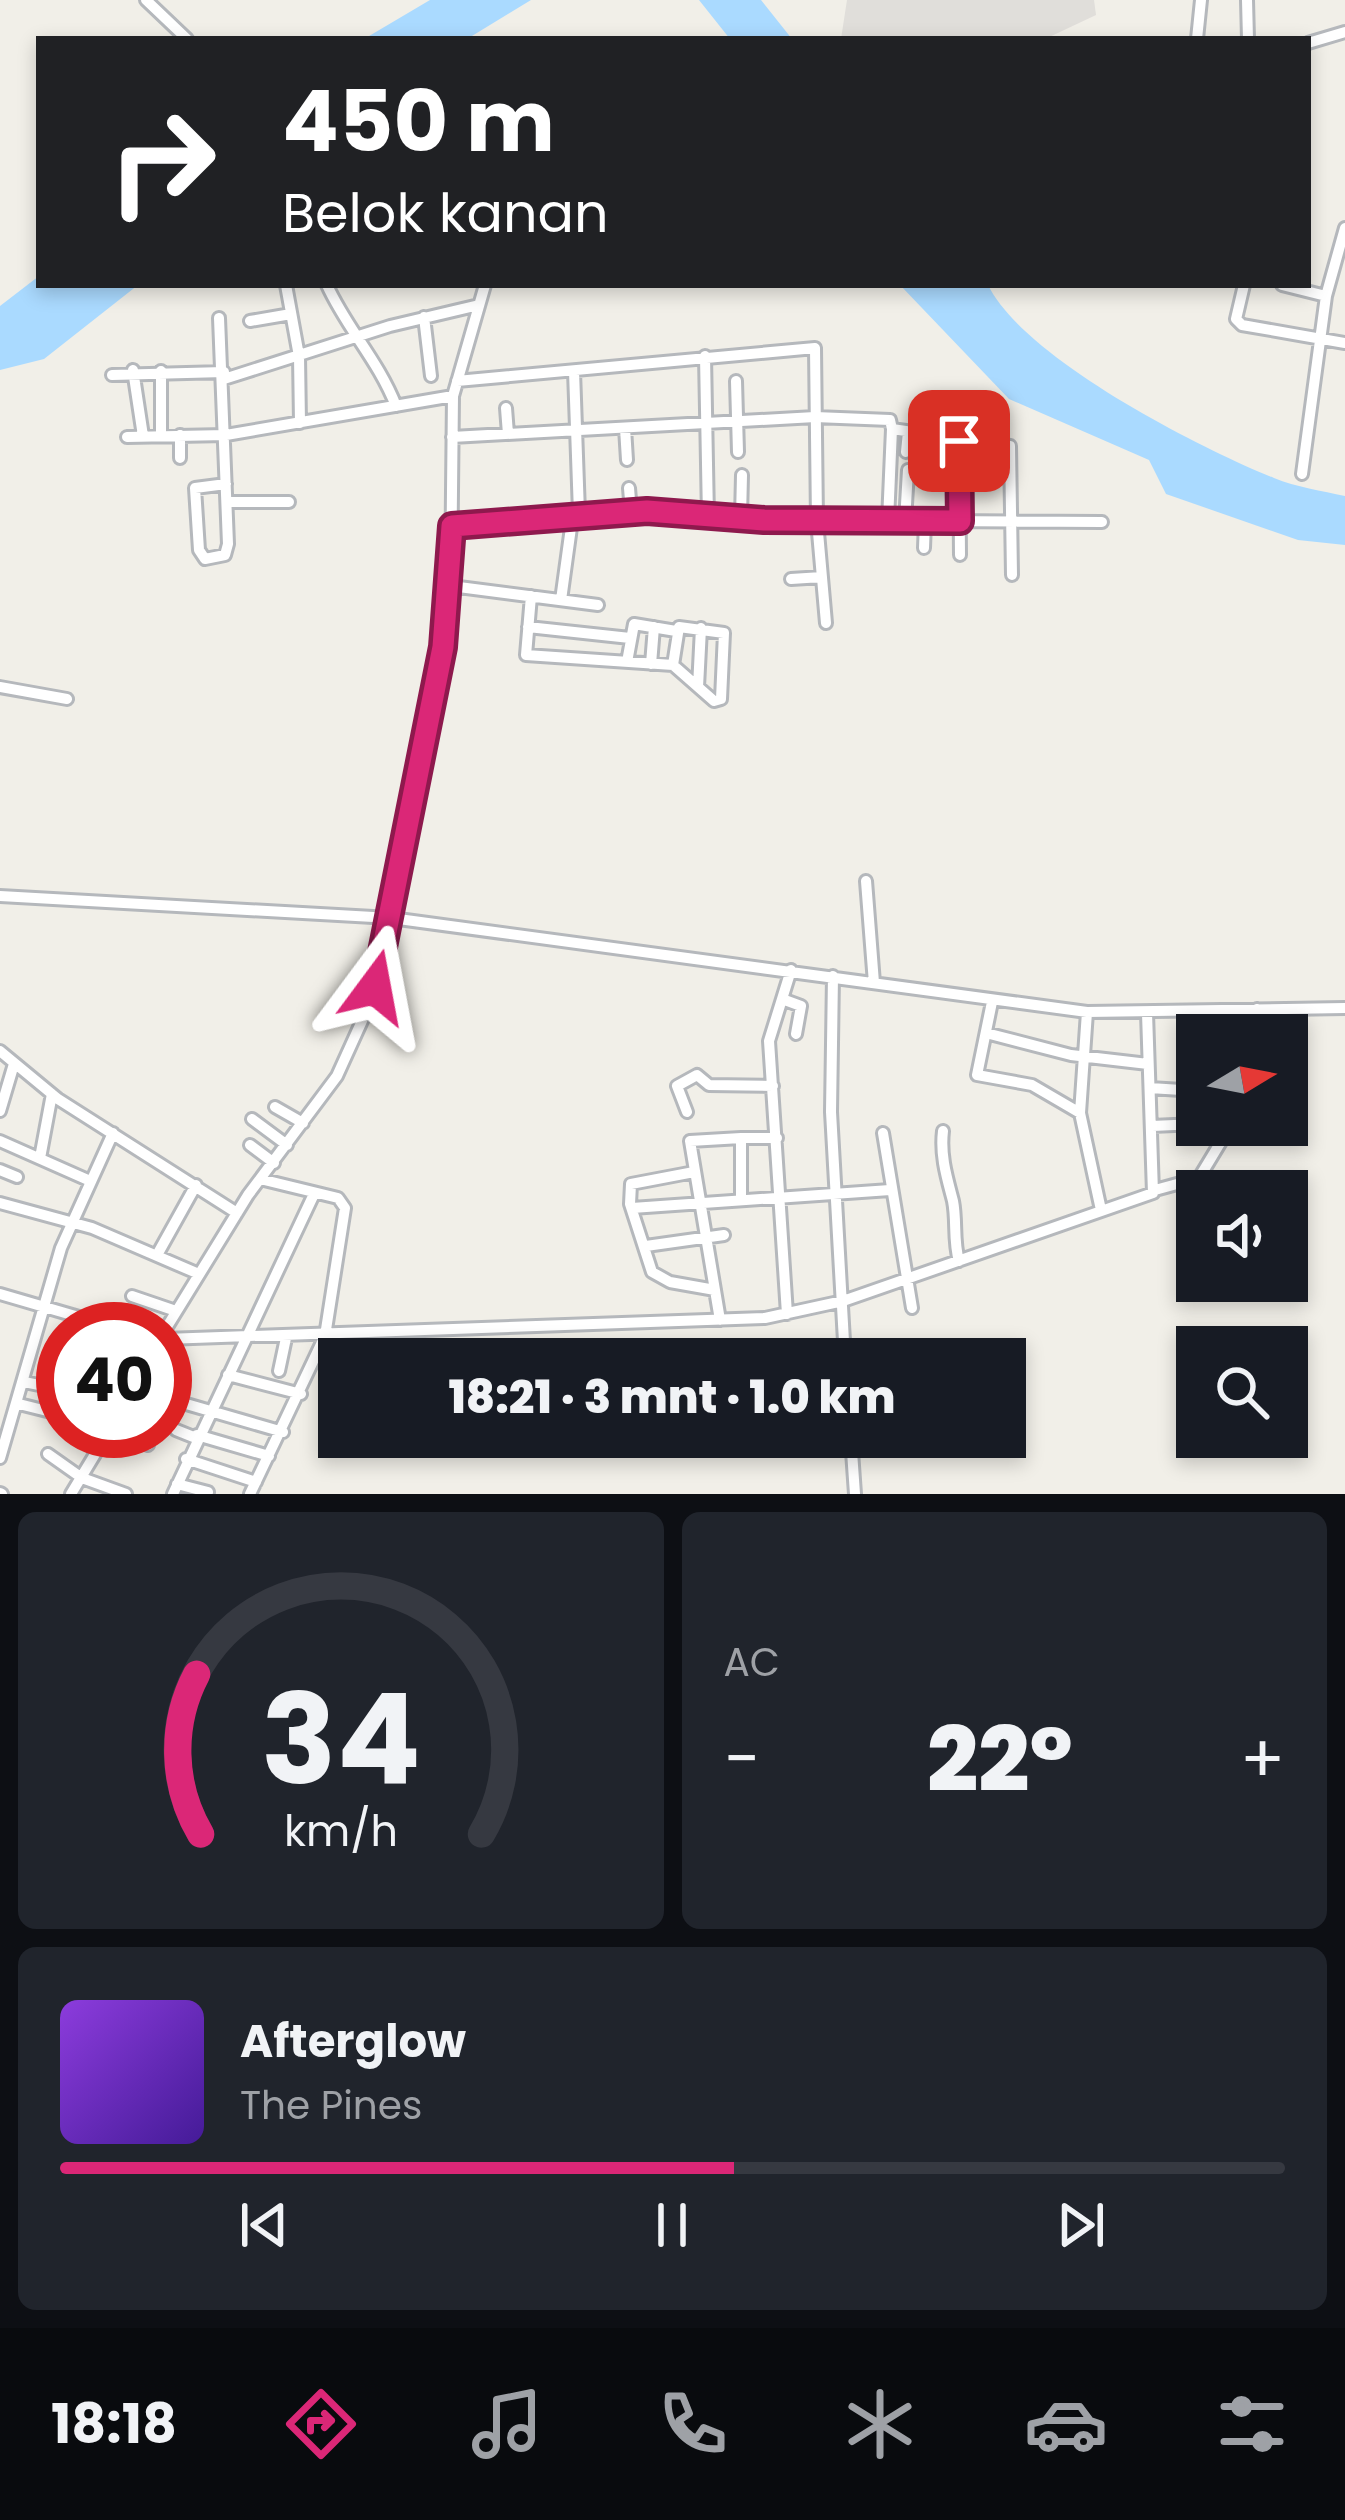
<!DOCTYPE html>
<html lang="id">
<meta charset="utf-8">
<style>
:root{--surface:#171b24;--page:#20242c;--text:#f1f3f6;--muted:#9ea1a6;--line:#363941;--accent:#db2777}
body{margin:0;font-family:Poppins,sans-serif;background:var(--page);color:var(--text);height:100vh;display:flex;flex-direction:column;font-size:45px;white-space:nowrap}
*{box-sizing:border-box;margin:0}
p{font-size:39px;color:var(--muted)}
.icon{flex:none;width:66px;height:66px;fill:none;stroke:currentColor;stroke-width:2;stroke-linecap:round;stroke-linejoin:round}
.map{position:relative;height:1494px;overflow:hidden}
.sheet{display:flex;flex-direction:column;gap:18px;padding:18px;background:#0d0f14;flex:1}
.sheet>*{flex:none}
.top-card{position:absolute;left:36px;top:36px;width:1275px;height:252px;border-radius:0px;box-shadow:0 6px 18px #0003;background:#202124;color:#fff;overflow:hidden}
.needle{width:78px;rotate:80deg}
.controls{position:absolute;left:1176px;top:1014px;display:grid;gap:24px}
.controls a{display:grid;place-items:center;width:132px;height:132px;border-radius:0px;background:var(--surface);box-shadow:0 6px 18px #0003;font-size:60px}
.speed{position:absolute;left:36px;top:1302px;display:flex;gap:24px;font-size:60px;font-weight:700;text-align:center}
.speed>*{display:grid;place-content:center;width:156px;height:156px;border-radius:50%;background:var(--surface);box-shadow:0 6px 18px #0003;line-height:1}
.speed .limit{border:18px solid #d22;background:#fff;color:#111}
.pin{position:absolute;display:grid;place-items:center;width:102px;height:102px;color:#fff;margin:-51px;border-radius:24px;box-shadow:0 6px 18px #0006}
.me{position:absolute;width:132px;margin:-66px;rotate:13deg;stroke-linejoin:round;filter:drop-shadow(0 0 9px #0008)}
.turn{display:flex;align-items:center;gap:42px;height:252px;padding:0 48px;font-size:54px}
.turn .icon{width:156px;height:156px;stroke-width:2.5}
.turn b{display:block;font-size:84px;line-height:102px}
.big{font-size:90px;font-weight:800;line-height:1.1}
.sheet .card{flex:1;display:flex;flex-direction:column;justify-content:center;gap:18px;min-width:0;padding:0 42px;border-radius:18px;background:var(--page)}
.sheet .dial{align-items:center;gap:0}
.dial svg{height:312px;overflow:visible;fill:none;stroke:var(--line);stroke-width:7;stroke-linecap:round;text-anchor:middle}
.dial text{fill:var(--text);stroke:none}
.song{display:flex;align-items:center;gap:36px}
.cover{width:144px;height:144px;border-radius:18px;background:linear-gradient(135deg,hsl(270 70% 55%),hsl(260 70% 35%))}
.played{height:12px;border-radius:6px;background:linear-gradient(90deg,var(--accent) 55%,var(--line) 55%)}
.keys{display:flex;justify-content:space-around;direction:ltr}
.heat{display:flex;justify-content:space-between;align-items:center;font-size:66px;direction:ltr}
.sheet .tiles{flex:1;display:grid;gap:18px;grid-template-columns:1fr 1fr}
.card:last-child{grid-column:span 2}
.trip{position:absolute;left:318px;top:1338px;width:708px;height:120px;border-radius:0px;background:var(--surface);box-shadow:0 6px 18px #0003;font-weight:800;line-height:120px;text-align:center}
.tab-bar{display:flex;height:192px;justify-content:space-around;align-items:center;background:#090b0e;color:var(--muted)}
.tab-bar .icon{width:84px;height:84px}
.tab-bar .active{color:var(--accent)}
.tab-bar b{font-size:54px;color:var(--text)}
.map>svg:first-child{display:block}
</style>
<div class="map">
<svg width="1345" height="1494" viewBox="0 0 1345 1494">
<rect width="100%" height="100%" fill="#f1efe8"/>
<path fill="#e0deda" d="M847,0H1094L1096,15L1045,39H841Z"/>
<path fill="#aadaff" d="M430,0H531L467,39H364Z
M699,0H761L792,39H730Z
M39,276V285H138L44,359L0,370V306Z
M900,285H988C1025,359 1196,446 1274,478C1296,487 1322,491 1345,496V545L1298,540L1166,494L1149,460L1009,399Z"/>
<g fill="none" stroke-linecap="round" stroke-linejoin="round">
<defs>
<path id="minor" d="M146,0L187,39
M1247,0L1248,39
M1197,39L1201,0
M1308,43L1345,32
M286,285L299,356L300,423
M327,285C347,329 378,360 396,406
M1244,285L1236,319L1242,325L1345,343
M1282,285L1326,296
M424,317L431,376
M219,318L228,544L225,555L205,559L199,550L195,488L226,484
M250,321L291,314
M705,356L708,517
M133,370L143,436
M574,371L579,513
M112,375L224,372
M224,379L390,326L479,305
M457,381L815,348L817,521L826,623
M736,381L738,452
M506,408L508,434
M625,428L627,460
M180,435V458
M161,436V371
M127,437L226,435L453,396
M452,437L815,417L890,420L892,429L1010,446L1012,575
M959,441L960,555
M906,452L908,432
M1302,474L1326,296L1345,228
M629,488L631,512
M227,502H289
M741,518L742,475
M888,521L892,429
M905,522L908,470
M451,526L647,511L764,520L1102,522
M924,548L925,522
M791,579L822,577
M451,586L598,605
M531,596L526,655L673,665L714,701L721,699L724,633L679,627L673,665
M561,600L573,513
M528,627L630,638
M627,662L634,624L676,631
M651,664L654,627
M0,687L67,699
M698,687L701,628
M866,881L874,983
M0,896L391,918L1087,1012L1345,1008
M833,976L831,1112L845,1359
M782,999L801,1006L796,1034
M992,1002L977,1075L1032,1085L1080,1113
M1087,1012L1080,1113L1101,1210
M1205,1012L1206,1035
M986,1033L1071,1055L1148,1064
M1254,1035L1257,1009
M0,1051L58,1099L237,1213
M1150,1088L1197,1091
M275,1107L303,1123
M0,1111L14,1064
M687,1112L677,1086L697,1075L709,1085L773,1086
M252,1119L287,1145
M1152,1126L1197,1124
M943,1131C940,1156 947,1178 953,1201C957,1221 953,1240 959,1261
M883,1133L912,1308
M741,1138H777
M0,1141L88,1180
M250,1145L274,1163
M40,1158L52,1094
M0,1170L17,1177
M694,1172L631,1184L630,1204L652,1272L670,1282L715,1290
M1155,1190L1199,1178L1231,1125
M0,1203L92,1228L199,1274
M632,1208L890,1190
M646,1246L724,1235
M157,1255L196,1185
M0,1294L120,1329
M132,1296L176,1311
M787,1314L769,1041L791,970
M720,1320L690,1141L741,1138V1200
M165,1330L248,1195L337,1076L371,1001L443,647L451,586L453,396L485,285
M165,1339L765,1318L843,1301L1153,1193L1147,1013
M279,1371L286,1338
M228,1375L301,1394
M24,1382L44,1386
M169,1399L283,1432
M19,1404L63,1415
M176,1430L196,1438
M111,1431L148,1445
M197,1435L269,1456
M851,1437L855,1494
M48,1454L82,1478L126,1494
M0,1458L61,1248L113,1133
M186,1459L256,1482
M177,1484L208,1492
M0,1493L2,1494
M71,1494L109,1431
M173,1494L314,1194
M250,1494L325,1336L345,1208L338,1198L260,1179"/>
</defs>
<use href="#minor" stroke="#b5b8bc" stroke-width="16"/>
<use href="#minor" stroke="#fff" stroke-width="10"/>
</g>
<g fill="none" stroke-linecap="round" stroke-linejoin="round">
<defs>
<path id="route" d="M375,987L443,647L452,526L647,511L764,520L960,521L959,441"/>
</defs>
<use href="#route" stroke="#8e194d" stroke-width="30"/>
<use href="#route" stroke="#db2777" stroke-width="21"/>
</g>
</svg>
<div class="controls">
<a><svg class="needle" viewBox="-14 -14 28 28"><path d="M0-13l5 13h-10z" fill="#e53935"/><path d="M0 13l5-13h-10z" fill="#9ea1a6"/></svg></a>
<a><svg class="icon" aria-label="sound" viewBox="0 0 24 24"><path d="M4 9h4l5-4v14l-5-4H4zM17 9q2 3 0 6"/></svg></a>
<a><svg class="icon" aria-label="search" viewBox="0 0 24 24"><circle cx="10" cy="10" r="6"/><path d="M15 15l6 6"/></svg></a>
</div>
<div class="speed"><div class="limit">40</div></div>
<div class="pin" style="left:959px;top:441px;background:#d93025"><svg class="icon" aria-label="arrive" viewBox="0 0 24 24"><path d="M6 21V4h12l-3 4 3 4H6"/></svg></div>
<svg class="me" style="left:375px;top:987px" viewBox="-20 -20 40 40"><path d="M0-17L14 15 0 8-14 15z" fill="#db2777" stroke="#fff" stroke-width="4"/></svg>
<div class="trip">18:21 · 3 mnt · 1.0 km</div>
<div class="top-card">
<div class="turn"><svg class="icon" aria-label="right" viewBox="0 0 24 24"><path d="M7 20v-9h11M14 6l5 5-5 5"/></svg><div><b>450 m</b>Belok kanan</div></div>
</div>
</div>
<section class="sheet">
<div class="tiles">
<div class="card dial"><svg viewBox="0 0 100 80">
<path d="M14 69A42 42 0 1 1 86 69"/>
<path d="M14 69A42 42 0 0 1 13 28" stroke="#db2777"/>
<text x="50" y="56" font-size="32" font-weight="700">34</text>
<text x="50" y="72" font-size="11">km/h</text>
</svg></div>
<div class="card"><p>AC</p>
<div class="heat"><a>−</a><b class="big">22°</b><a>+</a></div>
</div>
<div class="card">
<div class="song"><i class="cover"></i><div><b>Afterglow</b><p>The Pines</p></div></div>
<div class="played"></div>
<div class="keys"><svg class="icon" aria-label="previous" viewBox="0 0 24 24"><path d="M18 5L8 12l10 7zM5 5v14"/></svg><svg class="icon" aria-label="pause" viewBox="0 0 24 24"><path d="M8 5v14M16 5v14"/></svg><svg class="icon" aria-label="next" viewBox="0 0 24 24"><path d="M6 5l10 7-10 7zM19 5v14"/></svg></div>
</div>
</div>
</section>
<nav class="tab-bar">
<b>18:18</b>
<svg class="icon active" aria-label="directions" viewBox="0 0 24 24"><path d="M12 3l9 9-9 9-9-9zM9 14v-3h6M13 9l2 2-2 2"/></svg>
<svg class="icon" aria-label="music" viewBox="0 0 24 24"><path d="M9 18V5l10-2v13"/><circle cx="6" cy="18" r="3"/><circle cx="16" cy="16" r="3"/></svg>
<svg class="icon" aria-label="phone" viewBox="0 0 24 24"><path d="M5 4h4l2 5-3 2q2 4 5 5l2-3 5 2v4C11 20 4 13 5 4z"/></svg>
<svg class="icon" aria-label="climate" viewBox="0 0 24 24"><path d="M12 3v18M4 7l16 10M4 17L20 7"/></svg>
<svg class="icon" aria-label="car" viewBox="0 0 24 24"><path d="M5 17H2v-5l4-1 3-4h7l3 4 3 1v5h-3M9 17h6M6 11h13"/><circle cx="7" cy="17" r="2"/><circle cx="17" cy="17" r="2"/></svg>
<svg class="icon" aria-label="filters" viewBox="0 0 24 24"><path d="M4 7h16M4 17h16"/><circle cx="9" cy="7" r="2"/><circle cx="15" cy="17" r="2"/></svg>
</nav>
